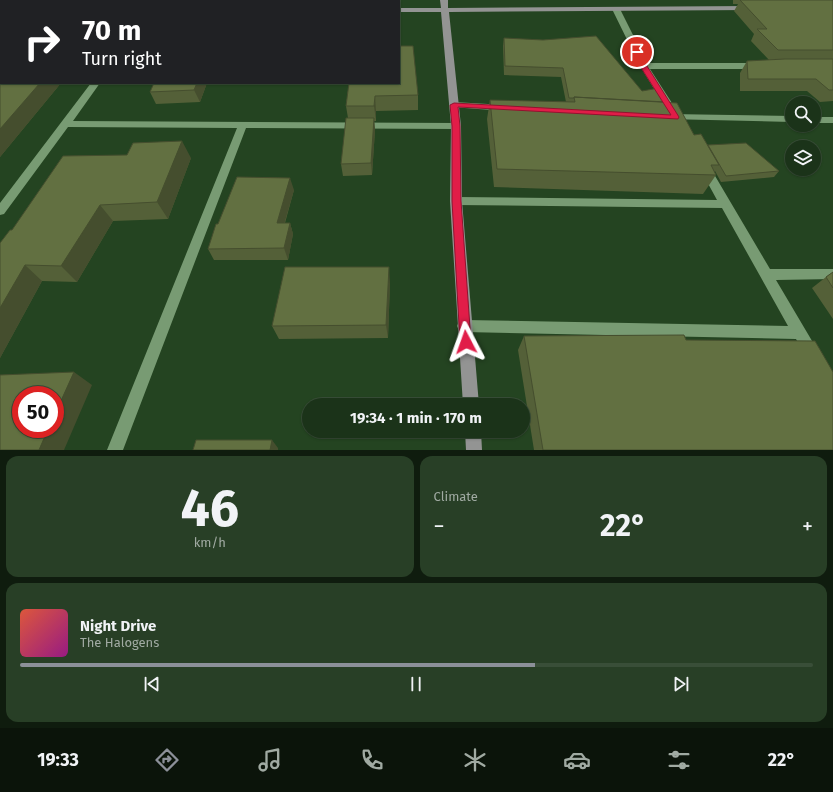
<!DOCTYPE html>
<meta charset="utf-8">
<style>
:root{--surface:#1b3319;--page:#283f26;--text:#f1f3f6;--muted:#a0aaa2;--line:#394e38;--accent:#8c9099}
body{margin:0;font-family:"Fira Sans",sans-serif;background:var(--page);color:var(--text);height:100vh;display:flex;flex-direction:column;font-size:15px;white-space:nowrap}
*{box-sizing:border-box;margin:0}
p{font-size:13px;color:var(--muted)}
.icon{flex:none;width:22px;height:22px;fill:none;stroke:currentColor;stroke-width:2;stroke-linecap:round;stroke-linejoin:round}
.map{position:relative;height:450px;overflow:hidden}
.details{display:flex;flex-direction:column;gap:6px;padding:6px;background:#0f1c0e;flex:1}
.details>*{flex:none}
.top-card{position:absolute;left:0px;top:0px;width:400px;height:84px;box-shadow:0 1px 3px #0004,0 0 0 1px var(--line);background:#202124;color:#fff;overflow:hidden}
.fabs{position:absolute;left:785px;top:96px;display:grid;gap:8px}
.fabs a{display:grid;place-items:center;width:36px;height:36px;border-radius:50%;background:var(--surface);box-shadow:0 1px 3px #0004,0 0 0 1px var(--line);font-size:20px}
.speed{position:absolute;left:12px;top:386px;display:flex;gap:8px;font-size:20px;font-weight:700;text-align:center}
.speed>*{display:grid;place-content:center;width:52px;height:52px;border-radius:50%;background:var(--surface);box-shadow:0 1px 3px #0004,0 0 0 1px var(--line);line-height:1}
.speed .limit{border:6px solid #d22;background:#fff;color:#111}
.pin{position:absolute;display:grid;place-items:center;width:34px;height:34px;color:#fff;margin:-17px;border:2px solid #fff;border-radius:50%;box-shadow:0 1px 4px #0007}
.me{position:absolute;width:44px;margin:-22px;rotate:356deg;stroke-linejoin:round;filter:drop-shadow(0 0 3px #0008)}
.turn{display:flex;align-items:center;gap:14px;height:84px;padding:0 16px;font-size:18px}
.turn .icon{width:52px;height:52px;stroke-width:2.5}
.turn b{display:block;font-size:28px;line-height:34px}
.big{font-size:30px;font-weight:700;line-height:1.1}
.details .widget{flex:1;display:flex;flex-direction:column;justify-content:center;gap:6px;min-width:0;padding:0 14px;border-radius:12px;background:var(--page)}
.details .dial{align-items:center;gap:0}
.dial b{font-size:52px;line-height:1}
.song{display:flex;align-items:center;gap:12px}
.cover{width:48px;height:48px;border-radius:6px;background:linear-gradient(135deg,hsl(10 70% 55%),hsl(310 70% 35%))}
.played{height:4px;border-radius:2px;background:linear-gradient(90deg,var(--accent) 65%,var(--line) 65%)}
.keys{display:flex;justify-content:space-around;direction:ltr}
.heat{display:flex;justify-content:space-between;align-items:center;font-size:22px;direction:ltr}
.details .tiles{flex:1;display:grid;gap:6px;grid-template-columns:1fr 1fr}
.widget:last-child{grid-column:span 2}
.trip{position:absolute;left:302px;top:398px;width:228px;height:40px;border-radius:20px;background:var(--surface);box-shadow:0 1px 3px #0004,0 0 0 1px var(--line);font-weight:700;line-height:40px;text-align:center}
.tabs{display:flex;height:64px;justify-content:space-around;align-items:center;background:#0b140a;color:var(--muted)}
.tabs .icon{width:28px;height:28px}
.tabs .selected{color:var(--accent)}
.tabs b{font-size:18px;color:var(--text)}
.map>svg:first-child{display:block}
</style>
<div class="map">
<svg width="833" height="450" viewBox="0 0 833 450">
<rect width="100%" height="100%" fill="#244421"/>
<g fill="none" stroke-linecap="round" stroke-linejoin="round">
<path fill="#789b73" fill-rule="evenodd" d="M13,0H22L12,1Z
M296,0H304V1H296Z
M613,7H616L620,9L647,63H760L764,66L760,69H650L672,103L670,105H664L640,66L612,9Z
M91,83H100L73,121L456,123L461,126L456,129L246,128L123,450H107L237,128L68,127L4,214L0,215V203Z
M454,102L505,105L510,108L505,111L451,107L449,105Z
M669,114L792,116V122L666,119L664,117L666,115Z
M814,117H833V123H814Z
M704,163L708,164L770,269H833V279L776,280L818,351L820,356L818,361L813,363L808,361L796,339L464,332L459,331L457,326L459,321L464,320L788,326L722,208L456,205L452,204L450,201L452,198L456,197L717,200L699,167L700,164Z"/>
<path fill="#939493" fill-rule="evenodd" d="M440,0H448V8L752,6L756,8L752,10L449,12L461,126L462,201L479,405H463L450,201L451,126L441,12H399V8H441Z
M0,9H1V13H0Z
M465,431H481L482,450H466Z"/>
</g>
<path fill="#546038" d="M733,0H833V101L820,102L807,91H740V73L747,61L769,60L751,41L754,34L734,11L738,4H733Z
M0,27H1V83H61L0,157Z
M504,38L642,91L666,102L694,135L708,145L779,171L774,177L721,182L715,171L714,172L716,175L703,194L494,187L487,119L490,100L566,102L561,77L504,75L503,46Z
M207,83L200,102L156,104L150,92Z
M266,83H310V84H266Z
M349,83L418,95V110L376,111V121H374L375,130L372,175L343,176L341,164L348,118L346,106Z
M191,158L168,219L113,221L77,282L42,281L0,358V243L12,230Z
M294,190L285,223H290L293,234L288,260H214L208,249L218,224Z
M833,272V319L812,288L826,277Z
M390,282L388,338L279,339L272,326Z
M524,336L686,340L833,450H534L518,350Z"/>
<path fill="#454e2e" d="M40,83H61L0,157V129Z
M197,83H207L200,102L194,90Z
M375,96L376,111V121L374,106Z
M374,118L375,130L372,175L371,163Z
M182,141L191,158L168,219L157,202Z
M290,178L294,190L281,235L277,223Z
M100,205L113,221L77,282L61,266Z
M290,223L293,234L288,260L284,248Z
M25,265L42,281L0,358V308Z
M389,267L390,282L388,338L386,325Z
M74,372L92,385L64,450H39L48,429H55V414Z
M272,440L278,448V450H270Z"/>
<path fill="#627041" stroke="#454e2e" d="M740,0H833V50H778L757,29H767Z
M0,27H1V52H0Z
M596,36L642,91L659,88L666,102L574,97V98H569L563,68L505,66L504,38L543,40Z
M399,46H413L418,95L375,96L374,106H346L349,83H399Z
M1,59V83H40L0,129V60Z
M785,59H833V90H829L816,79H748L747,61Z
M154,83H197L194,90L150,92Z
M574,97L677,103L694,135L701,134L719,165H711L716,175L497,169L490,100L575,102Z
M346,118H374L371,163L341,164Z
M182,141L157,202L100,205L61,266L25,265L0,308V243L10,230H12L63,156L127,155L133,143Z
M746,143L779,171L726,176L708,145Z
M237,177L290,178L277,223H290L284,248L208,249L216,224H218Z
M285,267H389L386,325L272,326Z
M833,272V288L826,277Z
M684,335L686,340L815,341L833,372V450H543L524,336Z
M74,372L55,414V395H21V429H48L39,450H0V375Z
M196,440H272L270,450H193Z"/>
<path fill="#e11d48" stroke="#92132f" d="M637,50L640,52L647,66L679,117L678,119L458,107L460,126L461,201L471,342L469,345L466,347L462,345L460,342L452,201V126L450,105L454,103L671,115L640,66L633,52Z"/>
</svg>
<div class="fabs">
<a><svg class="icon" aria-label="search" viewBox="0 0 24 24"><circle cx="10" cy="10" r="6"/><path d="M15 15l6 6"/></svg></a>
<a><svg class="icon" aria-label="layers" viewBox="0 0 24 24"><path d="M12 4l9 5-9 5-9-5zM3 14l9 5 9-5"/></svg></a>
</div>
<div class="speed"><div class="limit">50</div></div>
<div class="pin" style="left:637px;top:52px;background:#d93025"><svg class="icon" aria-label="arrive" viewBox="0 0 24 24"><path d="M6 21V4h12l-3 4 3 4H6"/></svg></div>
<svg class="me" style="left:466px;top:342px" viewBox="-20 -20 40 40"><path d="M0-17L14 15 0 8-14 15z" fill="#e11d48" stroke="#fff" stroke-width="4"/></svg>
<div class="trip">19:34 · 1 min · 170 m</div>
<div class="top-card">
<div class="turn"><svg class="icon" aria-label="right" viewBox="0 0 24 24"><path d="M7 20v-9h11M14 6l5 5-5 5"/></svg><div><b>70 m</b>Turn right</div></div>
</div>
</div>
<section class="details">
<div class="tiles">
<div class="widget dial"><b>46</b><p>km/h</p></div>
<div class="widget"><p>Climate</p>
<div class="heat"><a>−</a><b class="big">22°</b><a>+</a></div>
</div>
<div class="widget">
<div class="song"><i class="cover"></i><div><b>Night Drive</b><p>The Halogens</p></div></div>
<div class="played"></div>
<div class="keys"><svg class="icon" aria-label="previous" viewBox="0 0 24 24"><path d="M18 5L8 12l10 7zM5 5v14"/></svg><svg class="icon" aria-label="pause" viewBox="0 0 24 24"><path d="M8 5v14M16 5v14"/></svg><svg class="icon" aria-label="next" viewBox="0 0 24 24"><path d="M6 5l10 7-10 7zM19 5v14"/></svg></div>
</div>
</div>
</section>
<nav class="tabs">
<b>19:33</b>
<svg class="icon selected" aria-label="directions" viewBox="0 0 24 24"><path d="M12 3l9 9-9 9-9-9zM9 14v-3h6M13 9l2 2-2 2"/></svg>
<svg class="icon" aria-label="music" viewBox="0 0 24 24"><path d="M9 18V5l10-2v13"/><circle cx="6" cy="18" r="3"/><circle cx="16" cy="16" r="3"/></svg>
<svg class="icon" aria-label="phone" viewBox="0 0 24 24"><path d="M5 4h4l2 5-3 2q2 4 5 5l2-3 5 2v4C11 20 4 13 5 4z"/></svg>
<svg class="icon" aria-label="climate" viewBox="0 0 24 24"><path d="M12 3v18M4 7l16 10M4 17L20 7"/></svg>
<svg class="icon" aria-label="car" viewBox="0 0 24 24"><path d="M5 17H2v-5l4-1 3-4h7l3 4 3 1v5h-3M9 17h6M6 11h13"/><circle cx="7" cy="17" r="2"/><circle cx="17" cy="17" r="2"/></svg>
<svg class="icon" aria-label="filters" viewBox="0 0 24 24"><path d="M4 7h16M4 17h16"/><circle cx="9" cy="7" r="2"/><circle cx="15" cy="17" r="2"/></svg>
<b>22°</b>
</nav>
